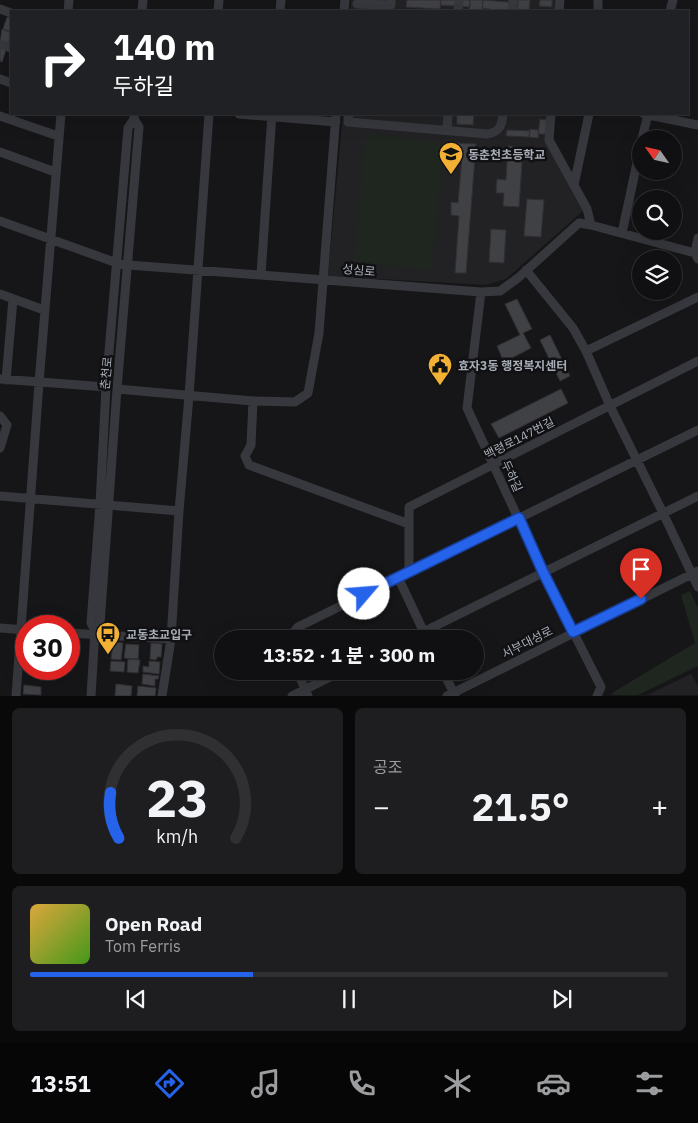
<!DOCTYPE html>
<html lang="ko">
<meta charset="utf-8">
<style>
:root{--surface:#101012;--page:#1e1e20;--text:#f1f3f6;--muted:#9c9d9f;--line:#303032;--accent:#2563eb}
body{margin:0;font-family:"IBM Plex Sans","Noto Sans KR",sans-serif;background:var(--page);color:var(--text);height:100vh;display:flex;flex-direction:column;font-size:19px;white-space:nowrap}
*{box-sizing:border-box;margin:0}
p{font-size:16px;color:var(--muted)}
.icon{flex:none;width:28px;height:28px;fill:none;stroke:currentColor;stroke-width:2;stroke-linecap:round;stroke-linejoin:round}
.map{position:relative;height:696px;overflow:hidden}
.details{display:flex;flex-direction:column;gap:12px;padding:12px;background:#09090a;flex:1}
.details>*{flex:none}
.hud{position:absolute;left:10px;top:10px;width:679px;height:105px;border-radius:0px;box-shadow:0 5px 20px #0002,0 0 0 1px var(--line);background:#202124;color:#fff;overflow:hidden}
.needle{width:32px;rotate:304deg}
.controls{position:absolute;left:632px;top:130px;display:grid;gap:10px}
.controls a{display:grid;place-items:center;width:50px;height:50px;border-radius:50%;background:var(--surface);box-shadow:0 5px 20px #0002,0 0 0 1px var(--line);font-size:25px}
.speed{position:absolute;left:15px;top:615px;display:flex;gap:10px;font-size:25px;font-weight:700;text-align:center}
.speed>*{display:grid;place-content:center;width:65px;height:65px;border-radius:50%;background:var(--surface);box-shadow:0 5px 20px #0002,0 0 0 1px var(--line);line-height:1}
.speed .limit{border:8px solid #d22;background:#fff;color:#111}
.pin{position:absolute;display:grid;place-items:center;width:42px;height:42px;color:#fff;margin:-51px -21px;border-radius:50% 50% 50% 0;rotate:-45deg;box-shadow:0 0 5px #0007}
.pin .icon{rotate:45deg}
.me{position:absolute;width:55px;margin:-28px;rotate:63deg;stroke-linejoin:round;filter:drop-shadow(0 0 4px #0008)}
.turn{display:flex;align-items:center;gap:18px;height:105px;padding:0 20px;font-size:22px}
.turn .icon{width:65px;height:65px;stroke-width:2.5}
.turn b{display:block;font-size:35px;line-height:42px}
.big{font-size:38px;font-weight:700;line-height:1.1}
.details .tile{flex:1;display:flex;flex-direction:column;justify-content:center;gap:8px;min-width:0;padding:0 18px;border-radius:8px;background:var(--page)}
.details .dial{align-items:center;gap:0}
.dial svg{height:130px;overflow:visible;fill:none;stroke:var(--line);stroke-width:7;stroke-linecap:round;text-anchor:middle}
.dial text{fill:var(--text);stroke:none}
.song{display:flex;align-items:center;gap:15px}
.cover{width:60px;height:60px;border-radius:8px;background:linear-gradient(135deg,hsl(40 70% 55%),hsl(100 70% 35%))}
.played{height:5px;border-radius:2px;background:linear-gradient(90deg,var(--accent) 35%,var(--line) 35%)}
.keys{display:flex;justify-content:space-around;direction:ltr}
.heat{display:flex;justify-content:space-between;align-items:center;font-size:28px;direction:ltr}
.details .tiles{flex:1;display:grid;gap:12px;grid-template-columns:1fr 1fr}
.tile:last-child{grid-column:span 2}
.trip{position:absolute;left:214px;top:630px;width:270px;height:50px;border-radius:25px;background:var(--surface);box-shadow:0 5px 20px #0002,0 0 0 1px var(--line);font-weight:700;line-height:50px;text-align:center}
.tabs{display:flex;height:80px;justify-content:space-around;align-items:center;background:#060607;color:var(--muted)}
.tabs .icon{width:35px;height:35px}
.tabs .on{color:var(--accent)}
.tabs b{font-size:22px;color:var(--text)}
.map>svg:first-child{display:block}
</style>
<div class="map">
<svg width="698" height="696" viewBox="0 0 698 696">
<rect width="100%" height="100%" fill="#161618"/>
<path fill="#222225" d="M351,0H555V11H350Z
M343,114H547L545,141L584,210L506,279L486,285L328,276Z
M691,674L698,686V695H647Z"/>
<path fill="#1e261f" d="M366,133L443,144L432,270L354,262Z
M690,591L698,608V666L638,695H613L612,693L695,643L681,595Z"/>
<path fill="#404145" stroke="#303034" d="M407,0H441L440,9L406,7Z
M441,0H470V7L440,5Z
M470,0H483L482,11H469Z
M483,0L518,3L517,11H490V9L482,8Z
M518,0H530L529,11H517Z
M540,0H552V7L539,6Z
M7,17L11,19V32L3,29Z
M2,29L11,33L8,45L0,42Z
M0,48L6,50L2,62L0,61Z
M457,114H474L473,125L457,124Z
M540,119L547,120L545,134H538Z
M530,129L539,130L538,138L529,137Z
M507,130L530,131L529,137L506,136Z
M454,143L476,144L466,273H455L459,216L451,215V202L458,203L462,157L453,156Z
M508,146L523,147L519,207L503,206L504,193H496L497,179L506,180Z
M527,199L544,200L541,237L524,236Z
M491,229L506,230L504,263L489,262Z
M517,299L532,329L523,333L531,348L504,362L497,346L520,335L505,304Z
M550,335L570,376L560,381L540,340Z
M561,389L568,403L499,438L491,424Z
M113,642L123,643L121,660L111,659Z
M151,643L162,644L161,657H157L156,660L150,659Z
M126,644L139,645L138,659L124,658Z
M69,648H74L72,670L60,669H69Z
M128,659L140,660L138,673L127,672Z
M111,661L125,662L124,672L110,671Z
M149,661L160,662L159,674L143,672V666L149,667Z
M143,674L159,676L158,679H155V686L142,684Z
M116,684L132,686L131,696H115Z
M24,685L41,687V695L23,694Z
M138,686L156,688L155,696H137Z"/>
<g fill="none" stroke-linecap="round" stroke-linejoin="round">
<path stroke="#37383d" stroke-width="9" d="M357,4L391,5V0
M0,9L11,13
M68,11L69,0
M142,11L143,0
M218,11L219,0
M280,11L281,0
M344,11L345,0
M458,11L459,0
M512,11L513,0
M559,11L560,0
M598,11V0
M670,11L673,0
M0,44L11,48
M0,79L11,83
M239,114L336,122
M349,114L348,122L487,134C500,132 502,125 503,114
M551,114L549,140L587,209L591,225
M644,114L698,125
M0,116L58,136
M447,130L448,114
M642,139L648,114
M0,152L55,172
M574,185L589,114
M0,221L117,263L129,265L481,292L500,291L518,278L579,223L591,225L695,253
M622,233L641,144
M698,238L695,253L698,259
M526,270L573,328L586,351L610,406L663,513L698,587
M261,274L272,114
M481,292L467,408L543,572L601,687L597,696
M0,294L44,310
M586,351L698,297
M0,379L106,387
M6,380L13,299
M117,389L253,401L295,402L308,393L319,333L336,114
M253,401L251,445L245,456L249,465L409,524
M0,416L7,425L0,448
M0,496L179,511
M409,573V507L698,361
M398,577L427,639
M0,628L26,630
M95,630L91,623L100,504L106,387L128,128L134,119V114
M69,633L171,639
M288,639L298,627L698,430
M409,639L698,496
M297,671L308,696
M443,671L455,696
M16,696L39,383L61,114
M91,696L95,630L100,624L117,389L139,127L134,119
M162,696L171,639L179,511L189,396L209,114
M292,696L342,671
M447,696L698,571"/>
</g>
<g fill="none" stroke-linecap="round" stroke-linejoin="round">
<defs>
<path id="route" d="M364,594L519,518L543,572L573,632L641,599"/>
</defs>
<use href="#route" stroke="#184099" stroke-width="12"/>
<use href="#route" stroke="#2563eb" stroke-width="9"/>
</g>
<defs>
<symbol id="school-pin" viewBox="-11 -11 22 30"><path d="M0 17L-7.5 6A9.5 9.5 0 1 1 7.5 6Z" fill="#f2b134" stroke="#111113"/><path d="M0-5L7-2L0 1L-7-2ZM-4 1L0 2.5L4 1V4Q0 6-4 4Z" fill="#111"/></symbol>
<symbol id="civic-pin" viewBox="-11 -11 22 30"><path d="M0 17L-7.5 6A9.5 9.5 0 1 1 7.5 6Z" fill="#f2b134" stroke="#111113"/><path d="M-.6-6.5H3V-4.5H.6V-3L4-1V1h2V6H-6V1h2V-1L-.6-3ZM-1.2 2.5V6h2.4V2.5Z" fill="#111"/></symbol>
<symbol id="bus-pin" viewBox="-11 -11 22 30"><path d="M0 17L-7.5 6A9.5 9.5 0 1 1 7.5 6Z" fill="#f2b134" stroke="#111113"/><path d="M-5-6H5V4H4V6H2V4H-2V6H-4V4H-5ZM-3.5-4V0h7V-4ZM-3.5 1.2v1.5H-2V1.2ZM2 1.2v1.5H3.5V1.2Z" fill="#111"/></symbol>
</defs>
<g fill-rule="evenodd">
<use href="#school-pin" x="437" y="140" width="28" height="38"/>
<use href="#civic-pin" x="426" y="351" width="28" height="38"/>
<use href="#bus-pin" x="94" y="620" width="28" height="38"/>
</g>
<g text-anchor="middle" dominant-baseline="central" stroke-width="5" stroke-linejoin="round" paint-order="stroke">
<g font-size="12" font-weight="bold" fill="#a8adb8" stroke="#111113" text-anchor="start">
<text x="468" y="154">동춘천초등학교</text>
<text x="458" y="365">효자3동 행정복지센터</text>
<text x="126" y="634">교동초교입구</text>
</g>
<g font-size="12" fill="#a8adb8" stroke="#111113">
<text transform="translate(359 270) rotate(5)">성심로</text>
<text transform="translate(106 373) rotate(-85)">춘천로</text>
<text transform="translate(519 438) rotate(-27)">백령로147번길</text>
<text transform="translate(512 476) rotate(65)">두하길</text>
<text transform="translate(527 642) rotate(-27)">서부대성로</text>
</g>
</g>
</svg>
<div class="controls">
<a><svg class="needle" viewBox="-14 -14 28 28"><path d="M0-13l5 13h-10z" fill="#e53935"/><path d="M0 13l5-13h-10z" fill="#9c9d9f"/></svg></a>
<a><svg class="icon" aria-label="search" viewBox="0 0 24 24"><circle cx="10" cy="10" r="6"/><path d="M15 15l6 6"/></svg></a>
<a><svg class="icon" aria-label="layers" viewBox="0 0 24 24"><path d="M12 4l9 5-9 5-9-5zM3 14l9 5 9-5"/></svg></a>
</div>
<div class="speed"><div class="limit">30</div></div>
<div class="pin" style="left:641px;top:599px;background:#d93025"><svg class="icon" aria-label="arrive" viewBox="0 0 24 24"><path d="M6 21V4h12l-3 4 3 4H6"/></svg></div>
<svg class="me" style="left:364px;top:594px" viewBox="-20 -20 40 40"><circle r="19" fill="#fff"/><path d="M0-13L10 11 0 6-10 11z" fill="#2563eb"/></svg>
<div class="trip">13:52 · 1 분 · 300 m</div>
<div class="hud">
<div class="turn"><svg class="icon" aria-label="right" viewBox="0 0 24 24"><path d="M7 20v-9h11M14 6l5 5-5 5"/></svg><div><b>140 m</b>두하길</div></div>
</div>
</div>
<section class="details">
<div class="tiles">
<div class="tile dial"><svg viewBox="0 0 100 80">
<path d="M14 69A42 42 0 1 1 86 69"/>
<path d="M14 69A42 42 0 0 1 9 41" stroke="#2563eb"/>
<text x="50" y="56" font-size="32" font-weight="700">23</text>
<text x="50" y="72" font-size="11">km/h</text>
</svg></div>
<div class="tile"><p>공조</p>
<div class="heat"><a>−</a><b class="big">21.5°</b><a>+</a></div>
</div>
<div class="tile">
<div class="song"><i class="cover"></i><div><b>Open Road</b><p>Tom Ferris</p></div></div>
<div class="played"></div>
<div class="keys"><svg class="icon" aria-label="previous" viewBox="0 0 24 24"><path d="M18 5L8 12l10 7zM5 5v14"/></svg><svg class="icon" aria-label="pause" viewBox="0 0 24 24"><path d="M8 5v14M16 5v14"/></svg><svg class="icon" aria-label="next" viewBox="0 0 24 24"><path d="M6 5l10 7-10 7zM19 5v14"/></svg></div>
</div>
</div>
</section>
<nav class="tabs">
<b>13:51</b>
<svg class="icon on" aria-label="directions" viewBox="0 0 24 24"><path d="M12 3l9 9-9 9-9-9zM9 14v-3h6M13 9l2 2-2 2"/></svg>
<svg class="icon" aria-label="music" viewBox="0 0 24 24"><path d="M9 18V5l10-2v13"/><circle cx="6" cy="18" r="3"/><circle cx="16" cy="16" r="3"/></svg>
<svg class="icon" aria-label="phone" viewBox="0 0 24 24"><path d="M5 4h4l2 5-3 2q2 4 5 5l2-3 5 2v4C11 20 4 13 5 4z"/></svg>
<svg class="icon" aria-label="climate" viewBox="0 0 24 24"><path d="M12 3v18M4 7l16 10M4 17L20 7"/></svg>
<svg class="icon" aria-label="car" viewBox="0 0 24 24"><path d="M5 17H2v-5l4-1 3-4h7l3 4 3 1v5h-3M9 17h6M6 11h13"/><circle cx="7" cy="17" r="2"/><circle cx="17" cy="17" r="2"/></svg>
<svg class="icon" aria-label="filters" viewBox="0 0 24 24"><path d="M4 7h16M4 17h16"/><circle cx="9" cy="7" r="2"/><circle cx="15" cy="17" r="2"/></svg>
</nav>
